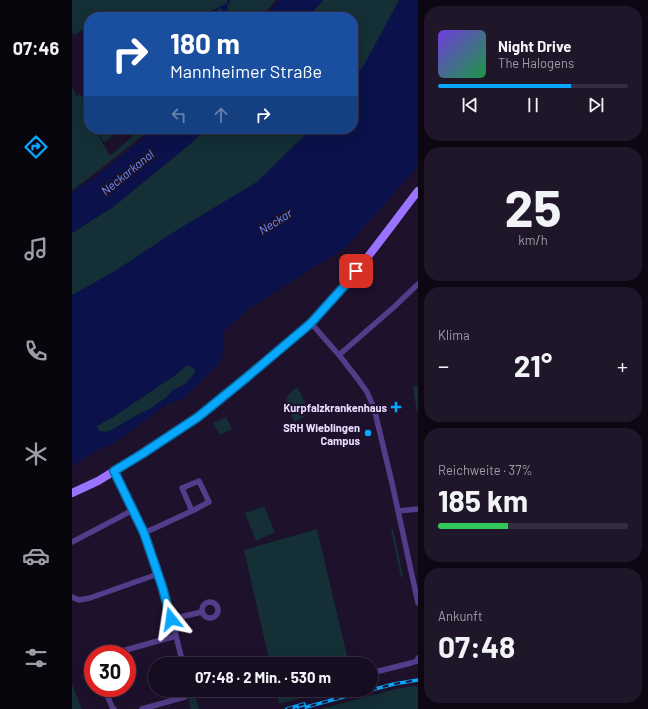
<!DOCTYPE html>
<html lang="de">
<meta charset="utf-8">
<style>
:root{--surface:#160d21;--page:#1f162a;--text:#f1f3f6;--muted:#9e9ca5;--line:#352d3f;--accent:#08a8ff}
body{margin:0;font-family:Barlow,sans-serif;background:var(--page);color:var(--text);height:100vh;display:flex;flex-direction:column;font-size:15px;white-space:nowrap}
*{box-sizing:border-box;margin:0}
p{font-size:13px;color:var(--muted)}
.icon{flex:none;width:22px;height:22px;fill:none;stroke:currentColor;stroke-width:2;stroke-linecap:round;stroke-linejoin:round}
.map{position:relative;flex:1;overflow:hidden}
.panel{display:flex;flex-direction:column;gap:6px;padding:6px;background:#0c0712;width:230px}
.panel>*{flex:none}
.top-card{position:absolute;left:12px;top:12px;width:274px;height:122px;border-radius:16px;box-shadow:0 4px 16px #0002,0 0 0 1px var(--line);background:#1a4fa0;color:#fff;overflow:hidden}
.speed{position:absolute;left:12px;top:645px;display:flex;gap:8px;font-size:20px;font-weight:700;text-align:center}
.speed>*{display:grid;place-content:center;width:52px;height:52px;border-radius:50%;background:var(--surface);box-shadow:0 4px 16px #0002,0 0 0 1px var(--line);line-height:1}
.speed .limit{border:6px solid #d22;background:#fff;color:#111}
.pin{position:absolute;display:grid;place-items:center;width:34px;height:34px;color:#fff;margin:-17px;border-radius:8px;box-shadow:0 2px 6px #0006}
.me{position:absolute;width:44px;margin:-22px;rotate:345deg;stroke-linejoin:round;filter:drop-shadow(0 0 3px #0008)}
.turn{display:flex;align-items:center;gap:14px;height:84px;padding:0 20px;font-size:18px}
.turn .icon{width:52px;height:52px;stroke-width:2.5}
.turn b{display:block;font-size:28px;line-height:34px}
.lanes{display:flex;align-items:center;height:38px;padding:0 20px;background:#0003;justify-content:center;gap:20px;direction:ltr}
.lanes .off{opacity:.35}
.big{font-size:30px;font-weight:700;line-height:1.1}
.panel .tile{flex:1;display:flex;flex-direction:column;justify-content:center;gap:6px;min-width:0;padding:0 14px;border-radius:16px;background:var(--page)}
.panel .dial{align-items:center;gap:0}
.dial b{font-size:52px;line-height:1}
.song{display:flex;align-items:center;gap:12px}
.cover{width:48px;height:48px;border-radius:6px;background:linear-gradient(135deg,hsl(260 70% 55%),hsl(140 70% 35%))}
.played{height:4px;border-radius:2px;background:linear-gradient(90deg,var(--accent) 70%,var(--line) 70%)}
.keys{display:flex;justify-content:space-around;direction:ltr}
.heat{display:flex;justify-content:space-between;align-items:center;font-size:22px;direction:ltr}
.charge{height:6px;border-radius:3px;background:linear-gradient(90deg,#34c759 37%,var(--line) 0)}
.trip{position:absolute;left:76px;top:657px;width:230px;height:40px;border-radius:20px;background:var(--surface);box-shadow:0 4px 16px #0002,0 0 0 1px var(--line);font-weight:700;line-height:40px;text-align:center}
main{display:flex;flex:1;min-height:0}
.tabs{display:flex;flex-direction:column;width:72px;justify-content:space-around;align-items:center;background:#09050d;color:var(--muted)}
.tabs .icon{width:28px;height:28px}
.tabs .selected{color:var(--accent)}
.tabs b{font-size:18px;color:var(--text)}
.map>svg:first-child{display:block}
</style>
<main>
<nav class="tabs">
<b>07:46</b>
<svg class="icon selected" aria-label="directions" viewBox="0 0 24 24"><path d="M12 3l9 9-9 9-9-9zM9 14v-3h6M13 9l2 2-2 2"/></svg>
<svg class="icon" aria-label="music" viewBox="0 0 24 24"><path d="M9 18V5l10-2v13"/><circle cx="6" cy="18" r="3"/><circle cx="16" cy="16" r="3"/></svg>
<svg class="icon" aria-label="phone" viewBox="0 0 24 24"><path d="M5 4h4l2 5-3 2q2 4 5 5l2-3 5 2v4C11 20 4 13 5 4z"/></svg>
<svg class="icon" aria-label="climate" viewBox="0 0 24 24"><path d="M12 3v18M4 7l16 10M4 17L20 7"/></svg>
<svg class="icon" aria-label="car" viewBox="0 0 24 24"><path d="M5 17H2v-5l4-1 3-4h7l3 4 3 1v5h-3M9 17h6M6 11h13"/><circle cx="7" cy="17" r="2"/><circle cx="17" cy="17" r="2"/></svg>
<svg class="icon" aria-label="filters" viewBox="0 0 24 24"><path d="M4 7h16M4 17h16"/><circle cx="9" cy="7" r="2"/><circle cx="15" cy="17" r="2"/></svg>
</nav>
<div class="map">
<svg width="346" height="709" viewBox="0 0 346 709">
<rect width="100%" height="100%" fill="#1d112c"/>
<path fill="#142f36" d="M0,0H204L189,17H17V26L2,35L0,32Z
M251,0H346L293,135L0,357V233L41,207L118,144L134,129H281V17H236Z
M0,87L5,96L8,94L16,106L12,109L17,118V129H23L38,156L69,129H79L13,181L0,190Z
M24,129H36L40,137L32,142Z
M114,365L121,367L123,370V373L117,380L113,384L101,390L95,397L78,409L67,414L40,430L33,432L27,431L25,427L26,425L41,417L106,373Z
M346,386V412L345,413L341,387Z
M225,387C230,395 233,402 235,411L231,418L222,422L214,400C216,394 220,391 225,387Z
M154,417L160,429L148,435L141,423Z
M192,506L203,532L184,541L173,513Z
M245,529L277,664H198L172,550Z
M321,529L331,576L329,578L319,530Z
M0,684L10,709H0Z
M343,686L346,687V709H249L324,689Z
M204,690H260L207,704Z
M123,696L127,709H119L116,698Z"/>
<path fill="#0b124b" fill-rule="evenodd" d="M207,0H251L236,17H192Z
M327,0H346V166L274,247L178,308L151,332L152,347L150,358L145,366L111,399L94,405L41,444L29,448L0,466V295L43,271L105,230L185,182L239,129H281V78L292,65ZM118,365L121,367L123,370V373L113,384L101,390L95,397L78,409L67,414L40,430L33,432L27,431L25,427L26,425L41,417L106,373L114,366Z
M153,4C157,7 156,12 155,17H145C149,16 151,12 149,8C146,9 144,12 143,15L145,17H127Z
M83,129H134L118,144L41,207L0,233V192L23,177Z"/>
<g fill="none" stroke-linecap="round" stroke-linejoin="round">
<path stroke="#0b124b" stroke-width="2" d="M155,5L157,0"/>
<path stroke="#533d8b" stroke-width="5.5" d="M239,323L267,355L285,378L295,392L302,408L320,483L346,603
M267,355L322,307L346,284
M42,471C52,491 63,511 72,532C89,574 100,620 111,664
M326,511L346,509
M72,533L120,511L137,502L127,481L110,488L120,511
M0,542L61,510
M0,597L7,600L18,598L86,574
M130 610a8 8 0 1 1 16 0a8 8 0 1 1-16 0Z
M99,619L130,612
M39,654L104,636
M289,664H291
M299,673L339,663L345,661L346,658
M32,688L41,709H42
M70,709L113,697L118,690"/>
<path stroke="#9a73ff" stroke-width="8" d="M0,493L26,481L70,454L126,417L228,333C273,291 309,239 346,191"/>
<defs>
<path id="rail" d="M299,690L322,684L346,680
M215,709L232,704
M227,709L297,690"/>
</defs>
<use href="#rail" stroke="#08a8ff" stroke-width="3.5"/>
<use href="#rail" stroke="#1d112c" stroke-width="2" stroke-dasharray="6" stroke-linecap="butt"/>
</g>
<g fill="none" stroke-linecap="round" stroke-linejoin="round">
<defs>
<path id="route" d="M99,619L90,586L72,533L42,471L70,454L126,417L174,378L239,323L275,283L284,271"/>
</defs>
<use href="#route" stroke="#056da6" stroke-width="10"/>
<use href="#route" stroke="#08a8ff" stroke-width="7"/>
</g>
<g fill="#08a8ff" stroke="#1d112c" stroke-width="1.5">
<path d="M322 401h4v4h4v4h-4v4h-4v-4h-4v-4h4z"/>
<circle cx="296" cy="433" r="4"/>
</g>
<g text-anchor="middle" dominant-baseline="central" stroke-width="4" stroke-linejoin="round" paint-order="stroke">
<g font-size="11" font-weight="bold" fill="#e9dcff" stroke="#1d112c" text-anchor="end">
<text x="315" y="407">Kurpfalzkrankenhaus</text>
<text x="288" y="427">SRH Wieblingen<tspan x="288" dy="13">Campus</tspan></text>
</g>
<g font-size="12" font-style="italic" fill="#6a95ff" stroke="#1d112c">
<text transform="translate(55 172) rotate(-39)">Neckarkanal</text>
<text transform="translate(203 221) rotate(-32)">Neckar</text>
</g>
</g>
</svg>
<div class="speed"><div class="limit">30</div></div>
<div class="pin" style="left:284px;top:271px;background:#d93025"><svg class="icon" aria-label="arrive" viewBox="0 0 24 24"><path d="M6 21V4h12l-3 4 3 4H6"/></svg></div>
<svg class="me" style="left:99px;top:619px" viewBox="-20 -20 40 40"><path d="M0-17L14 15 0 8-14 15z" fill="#08a8ff" stroke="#fff" stroke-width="4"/></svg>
<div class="trip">07:48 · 2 Min. · 530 m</div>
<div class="top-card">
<div class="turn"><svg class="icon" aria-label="right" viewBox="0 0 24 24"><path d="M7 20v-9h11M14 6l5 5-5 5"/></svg><div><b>180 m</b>Mannheimer Straße</div></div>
<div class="lanes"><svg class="icon off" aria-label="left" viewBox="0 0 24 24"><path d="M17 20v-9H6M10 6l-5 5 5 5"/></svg><svg class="icon off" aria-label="ahead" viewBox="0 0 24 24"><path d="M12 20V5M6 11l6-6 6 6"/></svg><svg class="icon" aria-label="right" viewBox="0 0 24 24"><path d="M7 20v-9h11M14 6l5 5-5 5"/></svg></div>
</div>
</div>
<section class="panel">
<div class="tile">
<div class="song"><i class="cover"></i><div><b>Night Drive</b><p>The Halogens</p></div></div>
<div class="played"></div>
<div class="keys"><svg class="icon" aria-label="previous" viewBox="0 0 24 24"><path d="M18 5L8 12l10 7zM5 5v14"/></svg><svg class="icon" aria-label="pause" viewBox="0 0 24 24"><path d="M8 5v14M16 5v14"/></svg><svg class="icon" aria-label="next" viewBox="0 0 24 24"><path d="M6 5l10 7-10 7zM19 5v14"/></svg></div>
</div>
<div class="tile dial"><b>25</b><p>km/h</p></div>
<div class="tile"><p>Klima</p>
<div class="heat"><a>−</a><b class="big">21°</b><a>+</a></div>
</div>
<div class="tile"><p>Reichweite · 37%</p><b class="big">185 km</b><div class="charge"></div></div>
<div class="tile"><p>Ankunft</p><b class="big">07:48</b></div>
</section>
</main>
